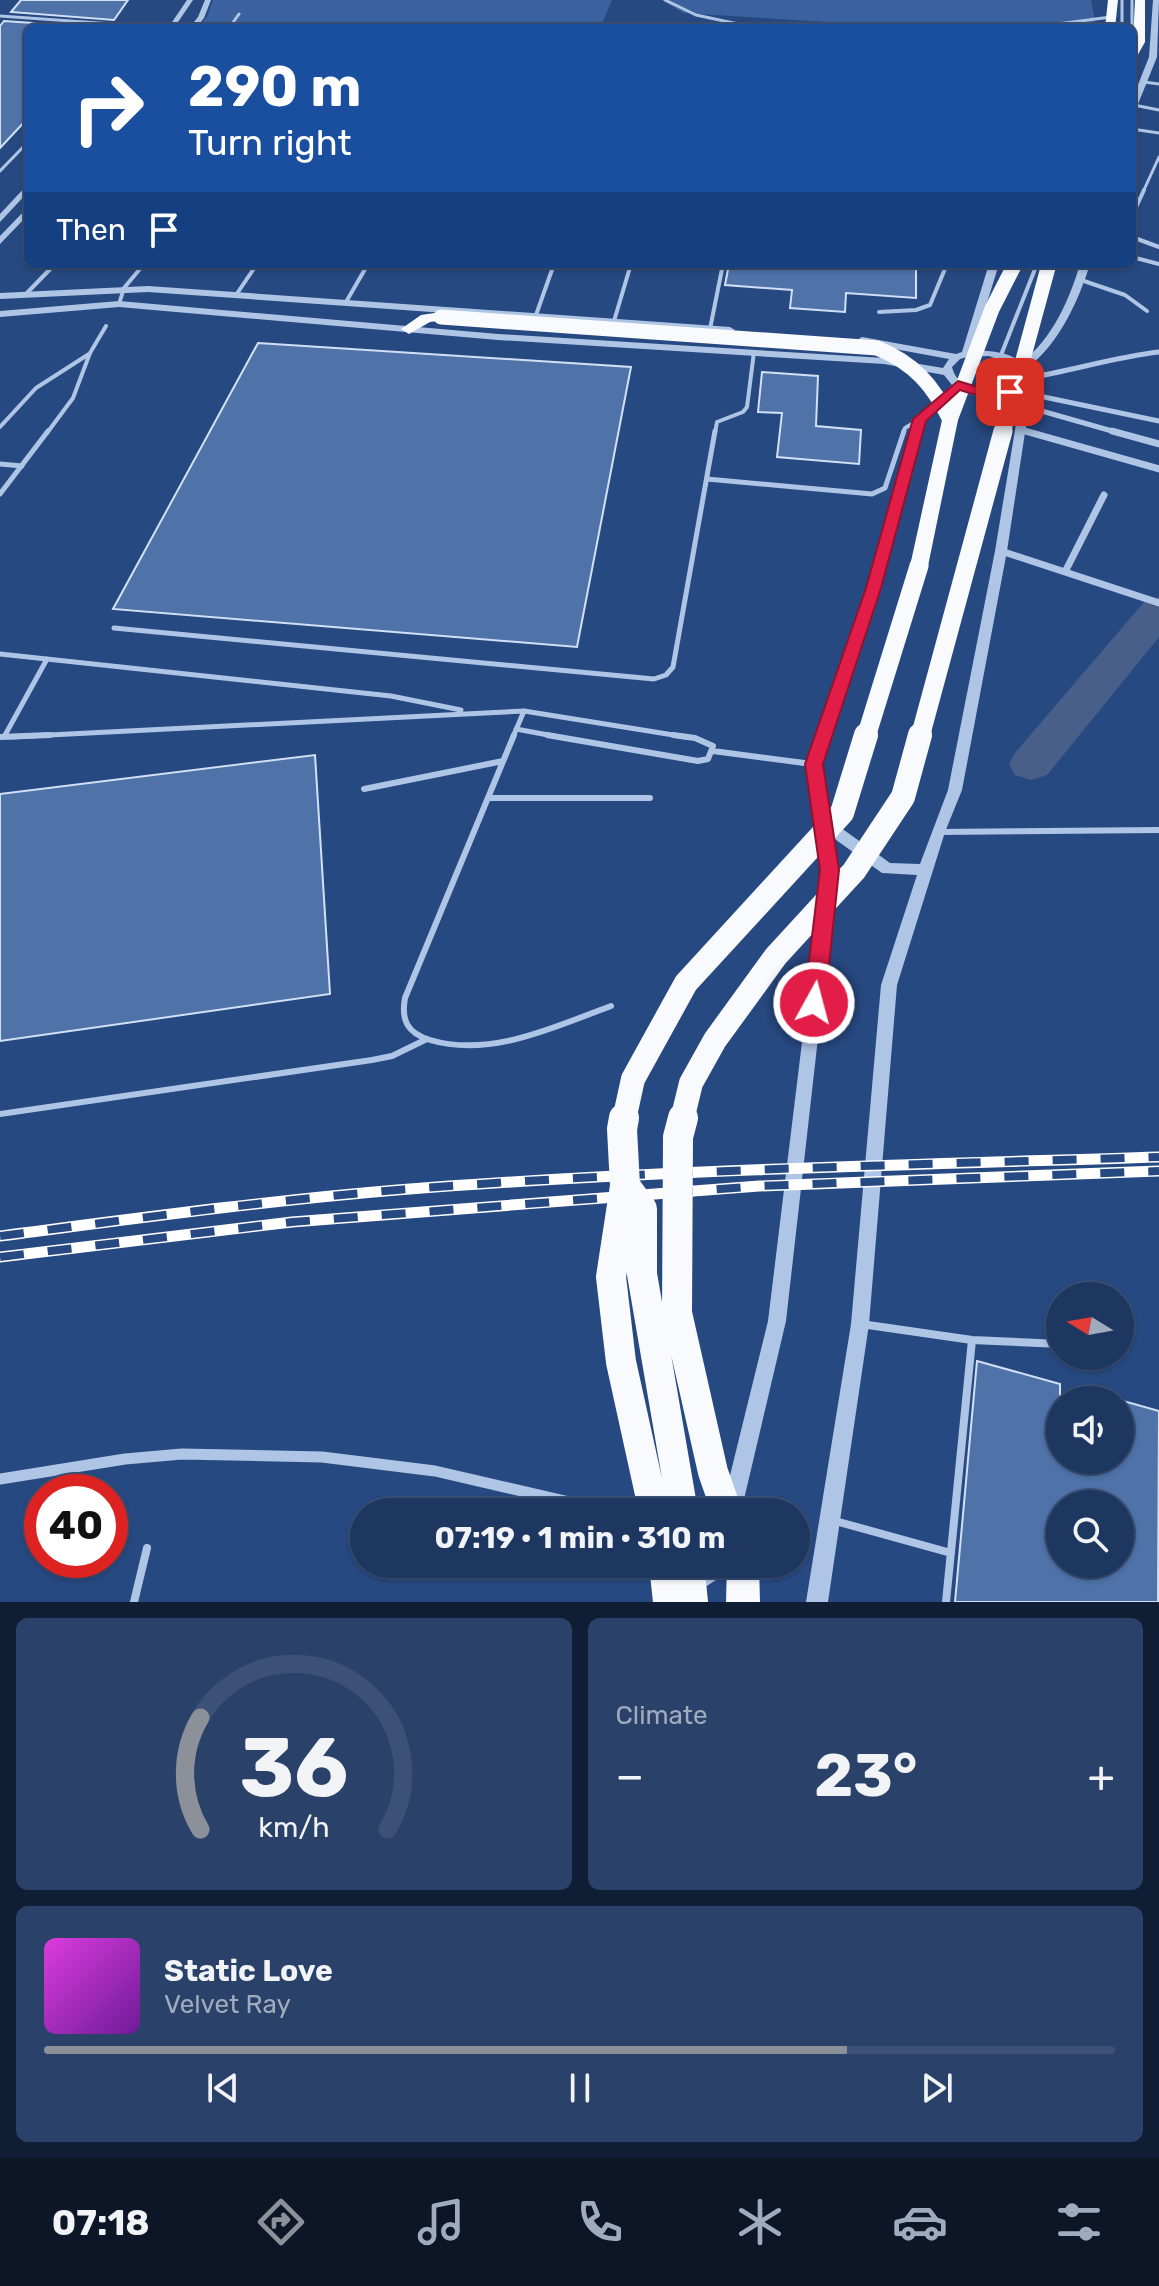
<!DOCTYPE html>
<meta charset="utf-8">
<style>
:root{--surface:#1d3761;--page:#2a426a;--text:#f1f3f6;--muted:#a0acbd;--line:#3b5176;--accent:#8c9099}
body{margin:0;font-family:Rubik,sans-serif;background:var(--page);color:var(--text);height:100vh;display:flex;flex-direction:column;font-size:30px;white-space:nowrap}
*{box-sizing:border-box;margin:0}
p{font-size:26px;color:var(--muted)}
.icon{flex:none;width:44px;height:44px;fill:none;stroke:currentColor;stroke-width:2;stroke-linecap:round;stroke-linejoin:round}
.map{position:relative;height:1602px;overflow:hidden}
.panel{display:flex;flex-direction:column;gap:16px;padding:16px;background:#101e35;flex:1}
.panel>*{flex:none}
.banner{position:absolute;left:24px;top:24px;width:1112px;height:244px;border-radius:12px;box-shadow:0 2px 6px #0004,0 0 0 2px var(--line);background:#1a4fa0;color:#fff;overflow:hidden}
.needle{width:52px;rotate:281deg}
.fabs{position:absolute;left:1046px;top:1282px;display:grid;gap:16px}
.fabs a{display:grid;place-items:center;width:88px;height:88px;border-radius:50%;background:var(--surface);box-shadow:0 2px 6px #0004,0 0 0 2px var(--line);font-size:40px}
.speed{position:absolute;left:24px;top:1474px;display:flex;gap:16px;font-size:40px;font-weight:700;text-align:center}
.speed>*{display:grid;place-content:center;width:104px;height:104px;border-radius:50%;background:var(--surface);box-shadow:0 2px 6px #0004,0 0 0 2px var(--line);line-height:1}
.speed .limit{border:12px solid #d22;background:#fff;color:#111}
.pin{position:absolute;display:grid;place-items:center;width:68px;height:68px;color:#fff;margin:-34px;border-radius:16px;box-shadow:0 4px 12px #0006}
.me{position:absolute;width:88px;margin:-44px;rotate:7deg;stroke-linejoin:round;filter:drop-shadow(0 0 6px #0008)}
.turn{display:flex;align-items:center;gap:28px;height:168px;padding:0 32px;font-size:36px}
.turn .icon{width:104px;height:104px;stroke-width:2.5}
.turn b{display:block;font-size:56px;line-height:68px}
.then{display:flex;align-items:center;height:76px;padding:0 32px;background:#0003;gap:16px;font-size:30px}
.big{font-size:60px;font-weight:700;line-height:1.1}
.panel .widget{flex:1;display:flex;flex-direction:column;justify-content:center;gap:12px;min-width:0;padding:0 28px;border-radius:12px;background:var(--page)}
.panel .dial{align-items:center;gap:0}
.dial svg{height:208px;overflow:visible;fill:none;stroke:var(--line);stroke-width:7;stroke-linecap:round;text-anchor:middle}
.dial text{fill:var(--text);stroke:none}
.song{display:flex;align-items:center;gap:24px}
.cover{width:96px;height:96px;border-radius:12px;background:linear-gradient(135deg,hsl(300 70% 55%),hsl(280 70% 35%))}
.played{height:8px;border-radius:4px;background:linear-gradient(90deg,var(--accent) 75%,var(--line) 75%)}
.keys{display:flex;justify-content:space-around;direction:ltr}
.heat{display:flex;justify-content:space-between;align-items:center;font-size:44px;direction:ltr}
.panel .tiles{flex:1;display:grid;gap:16px;grid-template-columns:1fr 1fr}
.widget:last-child{grid-column:span 2}
.trip{position:absolute;left:350px;top:1498px;width:460px;height:80px;border-radius:40px;background:var(--surface);box-shadow:0 2px 6px #0004,0 0 0 2px var(--line);font-weight:700;line-height:80px;text-align:center}
.dock{display:flex;height:128px;justify-content:space-around;align-items:center;background:#0c1627;color:var(--muted)}
.dock .icon{width:56px;height:56px}
.dock .selected{color:var(--accent)}
.dock b{font-size:36px;color:var(--text)}
.map>svg:first-child{display:block}
</style>
<div class="map">
<svg width="1159" height="1602" viewBox="0 0 1159 1602">
<rect width="100%" height="100%" fill="#274981"/>
<path fill="#3b629e" d="M213,0H612L600,28H197L207,17Z
M662,0H1091L1096,28L1036,23L985,28H923L683,13Z"/>
<g fill="none" stroke-linecap="round" stroke-linejoin="round">
<path fill="#486089" fill-rule="evenodd" d="M1159,597V637L1047,775L1031,780L1015,775L1009,764L1015,753L1145,601Z"/>
</g>
<path fill="#4f72a9" stroke="#d2e0f5" stroke-width="2" fill-rule="evenodd" d="M21,0H128L114,20L11,12Z
M4,21L106,28H28V118L0,148V26Z
M729,264H916V298L846,293L845,312L790,308L792,290L725,285Z
M258,343L631,367L577,647L113,609Z
M762,372L818,376L816,426L861,430L859,464L777,457L782,413L758,412Z
M315,755L330,994L0,1041V794Z
M977,1361L1060,1384V1460H1120V1400L1159,1411L1158,1602H955ZM1060,1504H1120V1564H1060Z"/>
<g fill="none" stroke-linecap="round" stroke-linejoin="round">
<path stroke="#afc5e6" stroke-width="3" d="M665,0L696,15L757,28
M1122,0V28
M1132,0V33
M0,16L141,26
M229,28L239,14
M1027,28L1111,17
M1144,82L1159,84
M1134,105L1159,110
M1132,129L1159,133
M0,171L28,142
M1143,192L1159,157"/>
<path stroke="#afc5e6" stroke-width="4" d="M1132,216L1144,190
M1132,237L1159,247
M1132,257L1159,264
M1081,280L1125,295L1147,311
M25,295L55,264
M236,295L257,264
M346,302L368,264
M119,304L124,288L144,264
M879,312L916,310L930,305L947,264
M536,315L554,264
M614,321L631,264
M710,329L723,264
M1001,355L1037,264
M0,427L36,388L89,354
M47,433L73,398L90,353L106,326
M715,433L717,422L743,412L747,407L754,352
M903,433L905,428L919,420"/>
<path stroke="#afc5e6" stroke-width="5" d="M0,464L22,466
M707,479L872,494L885,488L904,431
M0,494L48,431
M114,628L654,679L666,675L673,667L715,431
M0,654L391,696L461,710
M516,729L559,737
M4,737L47,659
M10,737L524,711L686,737
M513,737L524,711"/>
<path stroke="#afc5e6" stroke-width="6" d="M514,735L405,998C401,1020 407,1033 430,1040C491,1058 554,1027 611,1006
M547,735L698,761L708,759L713,746L695,738L673,735
M0,737L50,735
M713,751L812,764
M364,789L503,761
M488,798H650
M938,832L1159,830
M0,1114L372,1060L392,1056L427,1039"/>
<path stroke="#afc5e6" stroke-width="8" d="M861,1324L972,1340L1060,1344
M1120,1346H1124
M835,1521L951,1553
M134,1602L147,1548
M946,1602L972,1340"/>
<path stroke="#afc5e6" stroke-width="5" d="M1027,378C1072,371 1114,357 1159,352
M1020,392L1159,421
M1024,406L1119,433
M1019,429L1032,433"/>
<path stroke="#afc5e6" stroke-width="7" d="M1025,431L1159,469
M1112,431L1159,444
M1001,551L1159,603
M1066,570L1104,495"/>
<path stroke="#afc5e6" stroke-width="11" d="M0,1479L125,1459L182,1454L322,1457L435,1471L613,1512"/>
<path fill="#afc5e6" fill-rule="evenodd" d="M187,0H193L174,28H168Z
M205,0H211L204,18L196,28H189L198,17Z
M1153,0H1159L1157,57L1136,109L1132,111V100L1149,57Z
M28,184V192L0,222V214Z
M28,207V215L0,244V236Z
M989,264H999L972,351C990,350 1007,352 1022,362C1052,339 1070,299 1080,264H1090C1078,302 1059,344 1027,368L1032,378L1025,387L1029,406L1007,551L962,790L945,832L897,985L869,1324L828,1602H806L851,1324L881,985L917,875L882,873L832,837L837,870L786,1321L741,1512H721L768,1321L823,870L807,764L867,588L915,419L952,385L944,375L884,364L498,340L119,307L0,317V311L119,301L498,334L884,358L943,368L949,359L862,343L857,340L862,337L956,354L962,352ZM989,356L1014,366L1022,378C1003,399 959,396 952,367L960,359L967,357ZM959,390C977,399 997,399 1016,392L1019,406L995,551L948,790L920,864L890,863L830,820L821,764L879,588L925,420Z
M148,286L730,327L735,330L730,333L148,292L0,299V293Z
M704,1564H720L723,1571L719,1578L690,1597L683,1593L679,1586L683,1579Z"/>
<path fill="#f8fafe" fill-rule="evenodd" d="M1108,0H1118L1115,28H1105Z
M1135,0H1145V42L1136,58L1132,59Z
M441,312L449,317L446,320L430,322L409,334L401,329L421,315Z
M950,415L958,420L928,566L919,572L910,566L942,420Z
M727,1564H759L760,1602H726Z"/>
<defs>
<path id="rail" d="M0,1236C132,1219 264,1201 397,1190C650,1170 905,1165 1159,1157
M0,1257L292,1222L759,1186L1159,1171"/>
</defs>
<use href="#rail" stroke="#fff" stroke-width="11"/>
<use href="#rail" stroke="#274981" stroke-width="8" stroke-dasharray="24" stroke-linecap="butt"/>
<path stroke="#f8fafe" stroke-width="15" d="M441,317L877,348C914,363 933,385 950,420
M950,420L992,309L1015,264
M1003,433L1049,264"/>
<path stroke="#f8fafe" stroke-width="19" d="M866,737L919,566
M920,737L1003,431"/>
<path stroke="#f8fafe" stroke-width="24" d="M624,1120L633,1079L686,983L842,813L866,735
M682,1120L691,1083L715,1040L776,956L854,871L903,797L920,735"/>
<path stroke="#f8fafe" stroke-width="30" d="M624,1118L622,1129L625,1186L611,1277L621,1362L654,1512
M683,1118L678,1137L677,1313L713,1472L727,1512
M625,1186L642,1209V1274L683,1512
M664,1564L668,1602
M689,1564L693,1602"/>
</g>
<path fill="#e11d48" stroke="#92132f" stroke-width="2" d="M958,381L984,389L1010,388L1016,392C1001,403 978,396 960,390L926,421L881,588L823,764L839,870L825,1003L822,1009L814,1012L807,1009L804,1003L820,870L805,764L866,588L913,419Z"/>
</svg>
<div class="fabs">
<a><svg class="needle" viewBox="-14 -14 28 28"><path d="M0-13l5 13h-10z" fill="#e53935"/><path d="M0 13l5-13h-10z" fill="#a0acbd"/></svg></a>
<a><svg class="icon" aria-label="sound" viewBox="0 0 24 24"><path d="M4 9h4l5-4v14l-5-4H4zM17 9q2 3 0 6"/></svg></a>
<a><svg class="icon" aria-label="search" viewBox="0 0 24 24"><circle cx="10" cy="10" r="6"/><path d="M15 15l6 6"/></svg></a>
</div>
<div class="speed"><div class="limit">40</div></div>
<div class="pin" style="left:1010px;top:392px;background:#d93025"><svg class="icon" aria-label="arrive" viewBox="0 0 24 24"><path d="M6 21V4h12l-3 4 3 4H6"/></svg></div>
<svg class="me" style="left:814px;top:1003px" viewBox="-20 -20 40 40"><circle r="17" fill="#e11d48" stroke="#fff" stroke-width="3"/><path d="M0-11L8 9 0 5-8 9z" fill="#fff"/></svg>
<div class="trip">07:19 · 1 min · 310 m</div>
<div class="banner">
<div class="turn"><svg class="icon" aria-label="right" viewBox="0 0 24 24"><path d="M7 20v-9h11M14 6l5 5-5 5"/></svg><div><b>290 m</b>Turn right</div></div>
<div class="then">Then<svg class="icon" aria-label="arrive" viewBox="0 0 24 24"><path d="M6 21V4h12l-3 4 3 4H6"/></svg></div>
</div>
</div>
<section class="panel">
<div class="tiles">
<div class="widget dial"><svg viewBox="0 0 100 80">
<path d="M14 69A42 42 0 1 1 86 69"/>
<path d="M14 69A42 42 0 0 1 14 26" stroke="#8c9099"/>
<text x="50" y="56" font-size="32" font-weight="700">36</text>
<text x="50" y="72" font-size="11">km/h</text>
</svg></div>
<div class="widget"><p>Climate</p>
<div class="heat"><a>−</a><b class="big">23°</b><a>+</a></div>
</div>
<div class="widget">
<div class="song"><i class="cover"></i><div><b>Static Love</b><p>Velvet Ray</p></div></div>
<div class="played"></div>
<div class="keys"><svg class="icon" aria-label="previous" viewBox="0 0 24 24"><path d="M18 5L8 12l10 7zM5 5v14"/></svg><svg class="icon" aria-label="pause" viewBox="0 0 24 24"><path d="M8 5v14M16 5v14"/></svg><svg class="icon" aria-label="next" viewBox="0 0 24 24"><path d="M6 5l10 7-10 7zM19 5v14"/></svg></div>
</div>
</div>
</section>
<nav class="dock">
<b>07:18</b>
<svg class="icon selected" aria-label="directions" viewBox="0 0 24 24"><path d="M12 3l9 9-9 9-9-9zM9 14v-3h6M13 9l2 2-2 2"/></svg>
<svg class="icon" aria-label="music" viewBox="0 0 24 24"><path d="M9 18V5l10-2v13"/><circle cx="6" cy="18" r="3"/><circle cx="16" cy="16" r="3"/></svg>
<svg class="icon" aria-label="phone" viewBox="0 0 24 24"><path d="M5 4h4l2 5-3 2q2 4 5 5l2-3 5 2v4C11 20 4 13 5 4z"/></svg>
<svg class="icon" aria-label="climate" viewBox="0 0 24 24"><path d="M12 3v18M4 7l16 10M4 17L20 7"/></svg>
<svg class="icon" aria-label="car" viewBox="0 0 24 24"><path d="M5 17H2v-5l4-1 3-4h7l3 4 3 1v5h-3M9 17h6M6 11h13"/><circle cx="7" cy="17" r="2"/><circle cx="17" cy="17" r="2"/></svg>
<svg class="icon" aria-label="filters" viewBox="0 0 24 24"><path d="M4 7h16M4 17h16"/><circle cx="9" cy="7" r="2"/><circle cx="15" cy="17" r="2"/></svg>
</nav>
